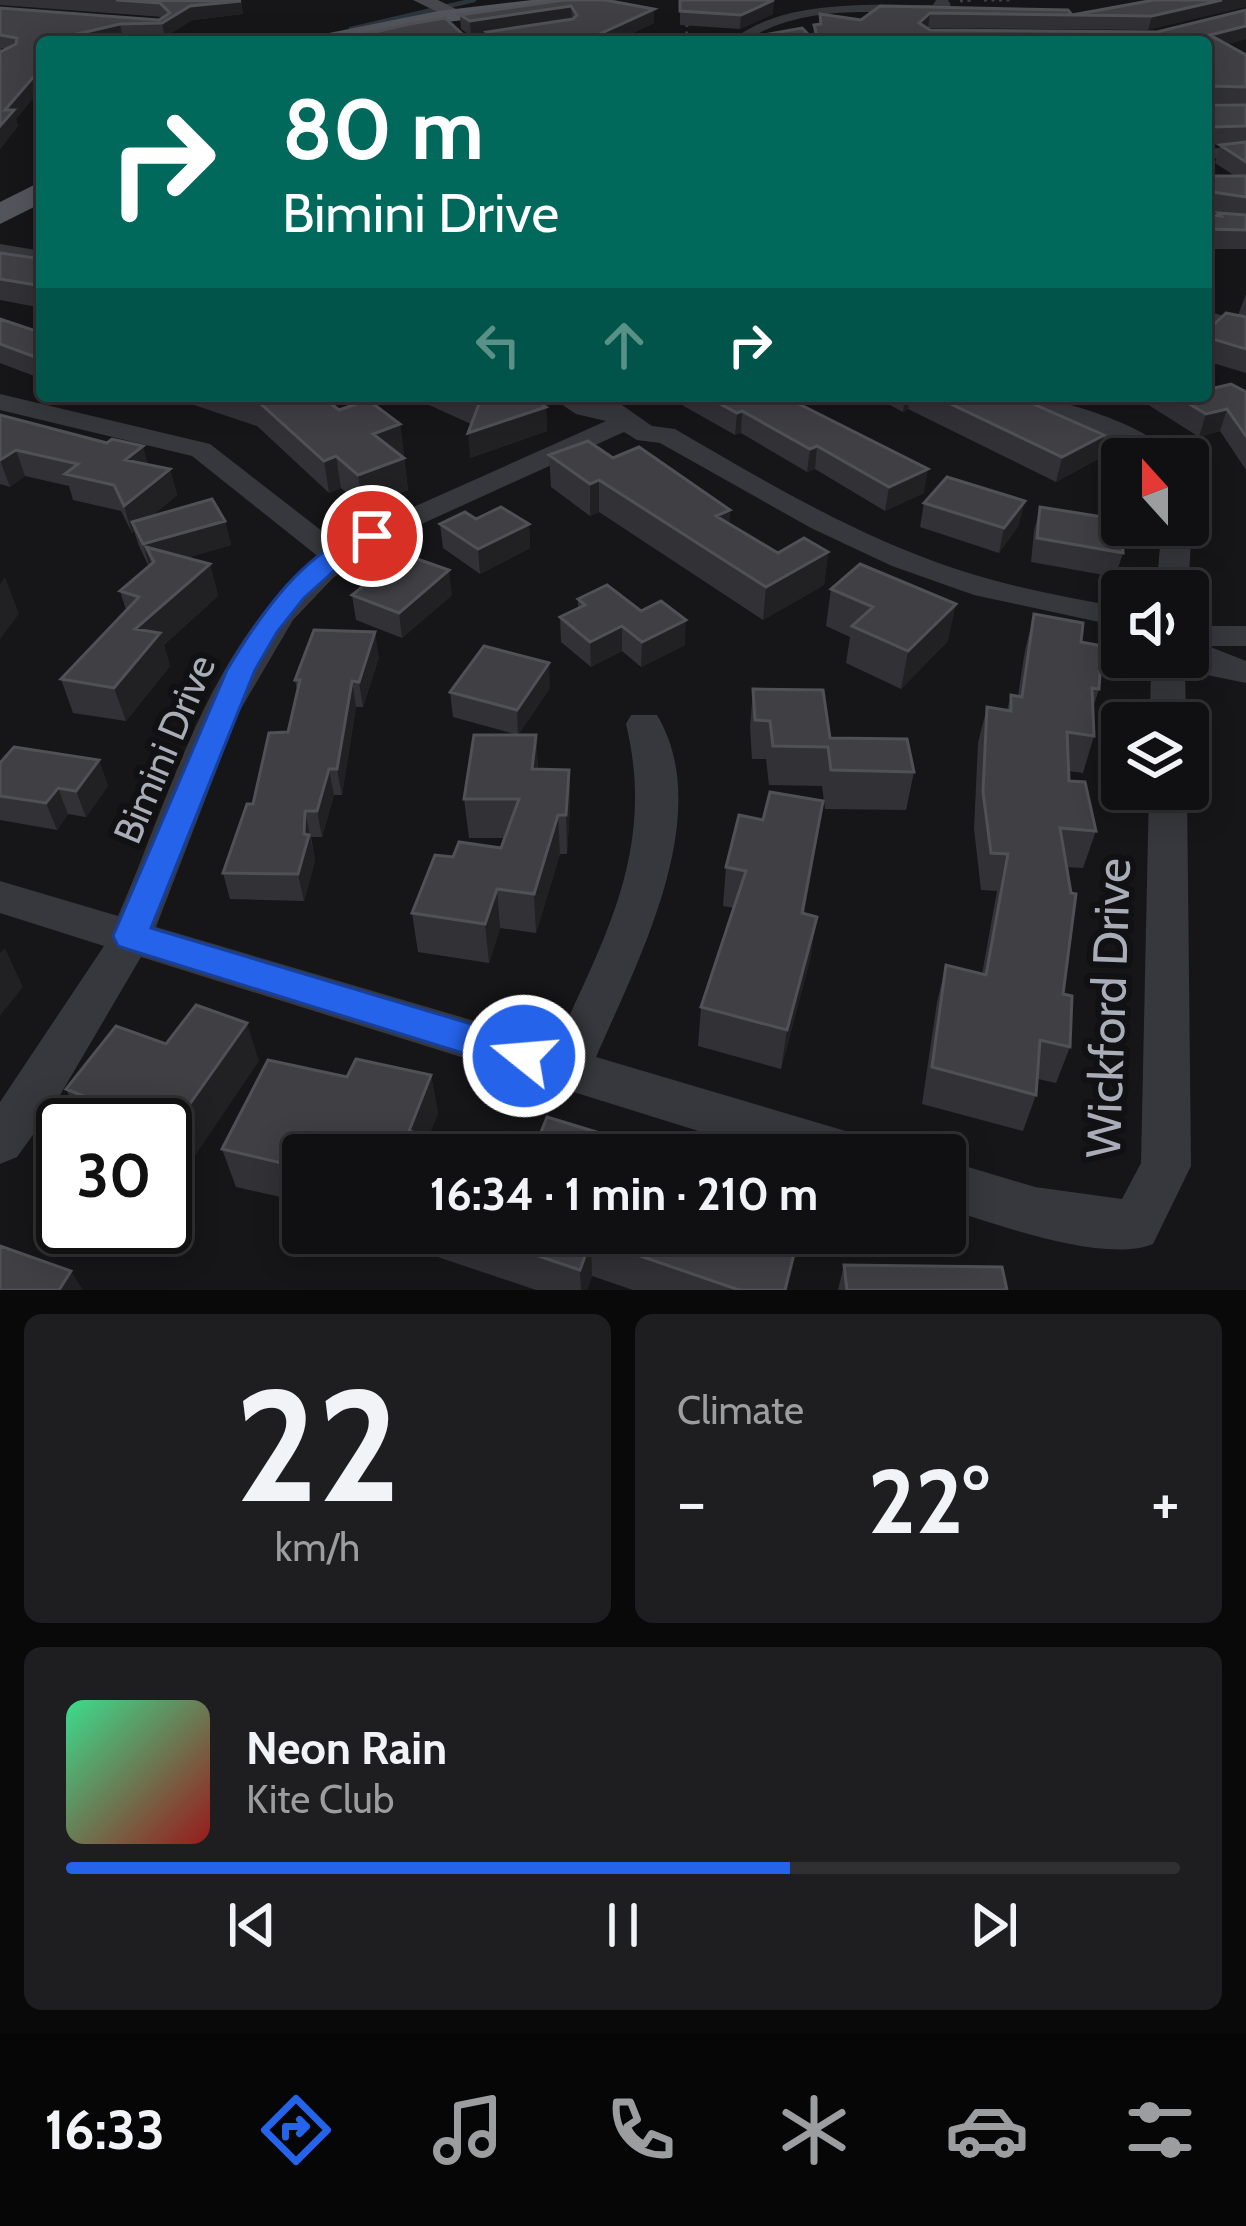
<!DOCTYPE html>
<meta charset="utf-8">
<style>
:root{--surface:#101012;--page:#1e1e20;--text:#f1f3f6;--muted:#9c9d9f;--line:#303032;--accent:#2563eb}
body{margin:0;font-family:Cabin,sans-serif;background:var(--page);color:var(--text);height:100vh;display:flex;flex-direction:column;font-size:45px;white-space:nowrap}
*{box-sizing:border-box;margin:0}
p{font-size:39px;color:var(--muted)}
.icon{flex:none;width:66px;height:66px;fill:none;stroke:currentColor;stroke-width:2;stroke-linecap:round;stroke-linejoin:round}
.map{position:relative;height:1290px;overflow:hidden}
.details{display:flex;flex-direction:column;gap:24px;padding:24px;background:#09090a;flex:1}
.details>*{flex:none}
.guide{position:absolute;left:36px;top:36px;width:1176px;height:366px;border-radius:12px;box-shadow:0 6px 30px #0003,0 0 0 3px var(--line);background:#00695c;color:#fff;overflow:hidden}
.needle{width:78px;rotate:339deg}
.fabs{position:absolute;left:1101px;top:438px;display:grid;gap:24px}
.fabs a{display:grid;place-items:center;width:108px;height:108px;border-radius:12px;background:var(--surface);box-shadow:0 6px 30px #0003,0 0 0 3px var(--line);font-size:60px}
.speed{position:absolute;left:36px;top:1098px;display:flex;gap:24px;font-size:60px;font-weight:700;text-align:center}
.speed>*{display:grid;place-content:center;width:156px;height:156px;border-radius:50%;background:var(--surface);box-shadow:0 6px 30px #0003,0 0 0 3px var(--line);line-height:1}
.speed .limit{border:6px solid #111;border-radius:18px;background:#fff;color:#111}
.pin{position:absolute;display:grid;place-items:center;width:102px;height:102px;color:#fff;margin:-51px;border:6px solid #fff;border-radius:50%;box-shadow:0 3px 12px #0007}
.me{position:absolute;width:132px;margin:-66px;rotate:287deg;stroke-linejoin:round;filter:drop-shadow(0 0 9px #0008)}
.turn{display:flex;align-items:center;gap:42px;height:252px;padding:0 48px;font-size:54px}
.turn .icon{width:156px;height:156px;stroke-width:2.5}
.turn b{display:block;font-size:84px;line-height:102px}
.lanes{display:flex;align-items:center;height:114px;padding:0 48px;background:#0003;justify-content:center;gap:60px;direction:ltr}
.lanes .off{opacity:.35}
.big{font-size:90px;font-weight:800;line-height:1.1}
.details .widget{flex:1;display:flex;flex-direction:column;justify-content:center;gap:18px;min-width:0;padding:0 42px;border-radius:18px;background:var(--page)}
.details .dial{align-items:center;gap:0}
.dial b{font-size:156px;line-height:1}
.song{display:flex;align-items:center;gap:36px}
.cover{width:144px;height:144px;border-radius:18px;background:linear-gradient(135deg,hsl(150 70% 55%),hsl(0 70% 35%))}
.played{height:12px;border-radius:6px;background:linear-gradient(90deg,var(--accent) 65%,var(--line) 65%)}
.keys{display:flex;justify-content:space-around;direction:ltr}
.heat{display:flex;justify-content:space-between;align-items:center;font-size:66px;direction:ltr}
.details .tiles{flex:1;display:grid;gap:24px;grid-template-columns:1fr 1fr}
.widget:last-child{grid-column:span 2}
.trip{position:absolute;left:282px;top:1134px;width:684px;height:120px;border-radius:12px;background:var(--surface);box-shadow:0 6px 30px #0003,0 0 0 3px var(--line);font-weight:800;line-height:120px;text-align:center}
.tabs{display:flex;height:192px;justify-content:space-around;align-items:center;background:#060607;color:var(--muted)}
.tabs .icon{width:84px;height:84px}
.tabs .active{color:var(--accent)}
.tabs b{font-size:54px;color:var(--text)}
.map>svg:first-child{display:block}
</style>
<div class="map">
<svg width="1246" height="1290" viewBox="0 0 1246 1290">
<rect width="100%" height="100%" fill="#161618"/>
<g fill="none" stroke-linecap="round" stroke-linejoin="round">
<path stroke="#2c353c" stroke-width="4.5" d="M351,29L474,0
M302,42L323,36"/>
<path stroke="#3d3f44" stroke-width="3" stroke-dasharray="3 4.5" stroke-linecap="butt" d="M984,0H1012
M960,1L975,0
M686,42L687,24"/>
<path fill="#37383d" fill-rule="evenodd" d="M936,0H948L951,5C929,19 894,12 868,12C829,12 792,16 757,34L763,42H749L742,33C793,0 872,5 933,5Z
M536,29L531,36L462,42L469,38Z
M1246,146V156L1206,159V149Z
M0,244L42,251V263L0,256Z
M1206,311L1246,322V336L1206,325Z
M0,394L210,444L340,545L362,530L606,421L576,414L549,396H609L652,426L675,429C766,482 858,537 959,570C1012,587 1067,598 1122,607V627L974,595L892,566L811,528L660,443L637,440L624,432L382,542L333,578L293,620L239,712L156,927L556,1045C606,935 656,848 626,724L631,715H657C717,815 636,964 596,1057L849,1132L866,1139L874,1155H775L141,957L53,1107L17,1157L0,1164V1102L104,946L0,913V881L118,916C169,801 212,634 320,558L192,456L0,410Z
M1015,396C1059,396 1149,426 1179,459H1146Z
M1188,520L1192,525L1188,591H1156L1162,525H1188Z
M1188,626H1246V646H1208L1246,661V683L1207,675L1185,661L1186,723H1150L1151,657H1188Z
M1149,789H1187L1191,1166L1153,1244C1104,1264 996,1224 945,1208V1160L1035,1187L1122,1199L1141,1163Z"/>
<path fill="#45474d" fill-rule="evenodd" d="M413,0H438L466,14L450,18Z"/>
<path fill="#53555c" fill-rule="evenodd" d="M532,0H596L586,6L438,23L351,42H308L319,35L438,11Z
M42,181V203L0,224V202Z"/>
</g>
<path fill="#323236" d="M0,0H241L243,14L192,20L165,37L123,38L107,42H42V87L16,119L18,126L0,149L6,49L2,48L0,51V8L159,20L163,17L0,5Z
M564,0L654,9V23L614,42H487V33L471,36L461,29L460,15Z
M680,0L773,14L740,29L680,25Z
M1246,0L1148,30L927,28L930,30L1246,39L1227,44L1246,55V104L1208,103L1211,105H1246V249H1206V214L1217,216L1218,213L1232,214L1206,212V176H1235L1215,163L1220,145L1241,143L1206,145V42H730L813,39L814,25L819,24L820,14L861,20L880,6L1072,15Z
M0,253L42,259V308L0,300Z
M1246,294V373L1206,361V332L1238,315Z
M0,319L42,333V379L0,363Z
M1246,392V470L1220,431L1199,437L1147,404L1149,396H1206Z
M127,396H321L339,410L400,424L404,456H402L404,458L408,490L363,507L341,488L329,493L257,426L188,403Z
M409,396H529L546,407L547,431L470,458L471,424Z
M659,396H783L924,493L885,511L815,469L807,472L741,433L735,435L675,401L670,403Z
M873,396H1015L1104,435L1098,459L1056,482L908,409L903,412Z
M0,415L148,465L170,469L177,495L152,516L225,521L231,545L186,558L210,564L218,596L164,645L170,666L126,721L73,713L61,679L126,610L120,591L149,567L139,546L134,531L132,533L121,511L73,500L69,486L25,476L10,487L0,484Z
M549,455L613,458L730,510L729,524L778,553L828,552L824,585L763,620L599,512L590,516L551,487Z
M924,503L1019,525L999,553L920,527Z
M1040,507L1123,553L1115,577L1031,562L1034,531Z
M476,519L529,524L530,548L480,574L443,548L440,524Z
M831,589L948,641L901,689L846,663L850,637L826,626Z
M352,595H452L402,638L356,620Z
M578,599L685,645L641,667L622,651L591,667L561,642L560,617L578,608Z
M1034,614L1081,642L1099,689L1093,708L1094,736L1083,773L1068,771L1069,781L1096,831L1083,868L1066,867L1063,994L1070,1047L1056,1083L1038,1079L1036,1095L1023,1131L922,1104L937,1002L946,965L982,974L997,891L981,890L974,829L978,743L987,707L1007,710L1011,695L1018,696L1025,650Z
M379,657L363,707H356L342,795H334L322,837H311L315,861L304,901L230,899L223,873L288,732L297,690L295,680Z
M550,688L518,735L453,717L450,692Z
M753,689L830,738L914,772L906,810L825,809L822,786L769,785L766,759H752L750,727Z
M536,735L538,769L569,770L570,808L567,854H560L536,933L500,928L489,963L418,952L412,913L453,857L501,848L504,838H469L464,799Z
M99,760L108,786L86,817L68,814L57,830L0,820V763Z
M817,840L804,914L811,956L781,1069L698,1046L701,1007L734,908L723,906L726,867Z
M259,1061L165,1125H83L66,1089Z
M431,1075L438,1114L428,1137L303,1155V1202L236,1187L222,1149L347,1077Z
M410,1233H800L787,1290H633L592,1276L587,1290H536L414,1249Z
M844,1265L1007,1290H838Z"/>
<path fill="#212124" d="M774,0L773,14L740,29L741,15Z
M1222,0H1246V7L1148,30L1152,16Z
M241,1L243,14L192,20L165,37L162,23L190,6Z
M571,6L572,19L471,36L470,21Z
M654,9V23L614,42H591V38Z
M930,13L928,28L917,38L919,23Z
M120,24L123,38L107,42H61L60,38Z
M1246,26V39L1206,50L1210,35Z
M42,57V87L16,119L18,126L0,149V126L5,110L37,58Z
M905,396H910L908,409L903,412Z
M546,407L547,431L470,458L468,433Z
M1227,409L1220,431L1199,437L1206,414Z
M742,411L741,433L735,435L737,413Z
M400,424L404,456L378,465L373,434Z
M1104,435L1098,459L1056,482L1062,457Z
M143,446L150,471L125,460Z
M817,446L815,469L807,472L810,449Z
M16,450L25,476L10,487L0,460Z
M336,456L341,488L329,493L324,461Z
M404,458L408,490L363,507L358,475Z
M170,469L177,495L136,530L132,522L134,531L132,533L124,506Z
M928,469L924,493L885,511L889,487Z
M599,480V512L590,516V484Z
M1025,501L1019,525L999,553L1004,528Z
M730,510L728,542L716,516Z
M225,521L231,545L155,567L146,547L152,567L150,568L143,544Z
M529,524L530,548L480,574L478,549Z
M828,552L824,585L763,620L766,587Z
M210,564L218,596L164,645L170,666L126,721L114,688L135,629Z
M449,570L452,595L402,638L399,613Z
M5,577L19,614L0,639V584Z
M956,604L948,641L901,689L908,651Z
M686,620L685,645L641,667L642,642Z
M622,626V651L591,667L590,642Z
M375,632L379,657L363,707L359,682Z
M549,663L550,688L518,735L517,710Z
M352,681L356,707L342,795L337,769Z
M536,735L538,774L532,769Z
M99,760L108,786L86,817L76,791Z
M329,769L334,795L322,837L317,811Z
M569,770L570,808L567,854L566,815Z
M58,788L68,814L57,830L46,803Z
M823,801L817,840L796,952L802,913Z
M305,811L315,861L304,901L298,874Z
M558,815L560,854L536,933L534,894Z
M497,889L500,928L489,963L485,924Z
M817,917L811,956L781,1069L787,1030Z
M5,948L23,987L0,1016V953Z
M247,1023L259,1061L165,1200V1139Z
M431,1075L438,1114L421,1155L409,1131Z
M799,1233L797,1251L787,1290H785Z
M591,1239L592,1276L587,1290H581L580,1270Z
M71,1271L83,1290H59Z"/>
<path fill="#3f3f44" stroke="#4f5156" stroke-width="3" d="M116,0L241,1L190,6L162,23L120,24L60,38L66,42H42V57L37,58L42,60V67L5,110H14L0,126V52L16,44L17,38L0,35V8L159,20L170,13L160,3Z
M564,0H605L654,9L591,38L600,42H504L487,32L573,19L577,15L571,6L470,21L460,15Z
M680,0H774L741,15L680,11Z
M1154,0H1222L1152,16L930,13L919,23L930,30L1157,32L1246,10V26L1210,35L1246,55V87L1210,86L1206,101V42H819L814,25L821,24L820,14L861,20L880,6L1068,10L1072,15Z
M445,18L471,42H330L410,24Z
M802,28L816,42L730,41Z
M1206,101L1211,105H1246V126L1210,127L1206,137Z
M1246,142V162L1220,145Z
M1206,176H1246V197L1212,192L1207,201Z
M1218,213L1246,215V230L1206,229V214L1221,216Z
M0,253L42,259V286L0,279Z
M1226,313L1246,317V349L1206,337V332Z
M0,319L42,333V356L38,358L0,344Z
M1231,384L1246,392V436L1227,409L1206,414L1176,396H1206V390Z
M252,396H321L339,410L368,400L400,424L373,434L404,458L358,475L336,456L324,461Z
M462,396H529L546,407L468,433L479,404Z
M706,396H783L928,469L889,487L817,446L810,449L742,411L737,413Z
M934,396H1015L1104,435L1062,457Z
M0,415L107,443L112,439L143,446L125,460L170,469L124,506L114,485L65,474L78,464L16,450L0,460Z
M588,441L613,458L639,447L730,510L716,516L778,553L804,538L828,552L766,587L599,480L590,484L549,455Z
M947,477L1025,501L1004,528L924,503Z
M212,499L225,521L143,544L132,522Z
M501,507L529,524L478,549L440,524L465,512L476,519Z
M1040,507L1122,520L1123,553L1037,538Z
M146,547L210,564L135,629L160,633L114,688L61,679L139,597L120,591L154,562Z
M403,554L449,570L399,613L352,595Z
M860,564L956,604L908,651L852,626L873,607L831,589Z
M607,585L641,611L661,601L686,620L642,642L622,626L590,642L560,617L585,605L578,599Z
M1034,614L1083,623L1081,642L1102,646L1099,689L1092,688L1094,736L1067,732L1069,781L1085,782L1096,831L1060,828L1071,893L1076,894L1063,994L1072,996L1070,1047L1040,1040L1036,1095L932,1067L946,965L986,975L1008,854L991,853L983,792L987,707L1011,711V695L1022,697Z
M314,630L375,632L359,682L352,681L337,769H329L317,811H305L304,834L309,835L298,874L223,873L247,804H253L269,733L288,732L300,680H295Z
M484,646L549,663L517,710L450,692Z
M753,689L823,690L830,738L907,739L914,772L831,770L828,747L773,746L770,721L755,720Z
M474,735H536L532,769L569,770L566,815H558L534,894L497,889L485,924L412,913L435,855L453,857L459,842L501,848L519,799H464Z
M14,747L99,760L76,791L58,788L46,803L0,796V763Z
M770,792L823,801L802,913L817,917L787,1030L701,1007L746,871L726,867L739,815L763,820Z
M196,1005L247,1023L165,1139V1125H110L121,1111L66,1089L116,1026L166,1044Z
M356,1059L431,1075L409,1131L485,1155H303V1168L222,1149L268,1060L347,1077Z
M547,1117L626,1141L621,1154L623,1155H532Z
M470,1233H799L785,1290H739L591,1239L580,1270Z
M0,1246L71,1271L59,1290H0Z
M844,1265L1002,1267L1007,1290H847Z"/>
<path fill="#2563eb" stroke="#184099" stroke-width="3" d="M372,528L380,530V541L345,561L304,598L277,632L255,670L151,928L538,1044L543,1056L538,1068L524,1072L130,950L118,946L113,936L227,670C260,615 306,546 372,528Z"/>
<g text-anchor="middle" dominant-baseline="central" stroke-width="12" stroke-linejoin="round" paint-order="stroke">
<g font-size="39" fill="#a8adb8" stroke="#111113">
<text transform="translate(164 749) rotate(-67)">Bimini Drive</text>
</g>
<g font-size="48" fill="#a8adb8" stroke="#111113">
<text transform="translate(1108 1008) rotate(-88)">Wickford Drive</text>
</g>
</g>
</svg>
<div class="fabs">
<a><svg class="needle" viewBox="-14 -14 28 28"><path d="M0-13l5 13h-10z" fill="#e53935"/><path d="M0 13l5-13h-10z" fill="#9c9d9f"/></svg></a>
<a><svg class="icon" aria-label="sound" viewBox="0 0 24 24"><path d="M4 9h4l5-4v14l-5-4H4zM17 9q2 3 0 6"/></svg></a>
<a><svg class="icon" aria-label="layers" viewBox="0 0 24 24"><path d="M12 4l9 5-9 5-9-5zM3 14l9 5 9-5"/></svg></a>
</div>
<div class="speed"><div class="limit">30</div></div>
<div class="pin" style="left:372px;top:536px;background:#d93025"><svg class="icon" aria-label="arrive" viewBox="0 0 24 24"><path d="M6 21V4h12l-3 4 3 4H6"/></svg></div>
<svg class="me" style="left:524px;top:1056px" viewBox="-20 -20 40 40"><circle r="17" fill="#2563eb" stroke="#fff" stroke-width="3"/><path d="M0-11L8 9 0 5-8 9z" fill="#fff"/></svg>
<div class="trip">16:34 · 1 min · 210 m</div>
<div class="guide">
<div class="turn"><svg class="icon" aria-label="right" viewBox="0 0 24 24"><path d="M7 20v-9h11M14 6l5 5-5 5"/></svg><div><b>80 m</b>Bimini Drive</div></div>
<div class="lanes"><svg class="icon off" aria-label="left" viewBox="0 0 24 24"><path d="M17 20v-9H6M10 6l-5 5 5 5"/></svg><svg class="icon off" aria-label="ahead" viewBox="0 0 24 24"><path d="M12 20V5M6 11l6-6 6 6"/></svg><svg class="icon" aria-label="right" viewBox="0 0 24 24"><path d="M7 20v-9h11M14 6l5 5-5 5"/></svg></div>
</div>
</div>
<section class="details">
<div class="tiles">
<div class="widget dial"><b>22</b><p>km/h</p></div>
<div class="widget"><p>Climate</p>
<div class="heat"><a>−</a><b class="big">22°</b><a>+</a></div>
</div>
<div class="widget">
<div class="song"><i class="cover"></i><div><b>Neon Rain</b><p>Kite Club</p></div></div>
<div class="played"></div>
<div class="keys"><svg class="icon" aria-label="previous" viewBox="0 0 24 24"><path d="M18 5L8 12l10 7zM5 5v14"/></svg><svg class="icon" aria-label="pause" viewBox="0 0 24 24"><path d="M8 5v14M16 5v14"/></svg><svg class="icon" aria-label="next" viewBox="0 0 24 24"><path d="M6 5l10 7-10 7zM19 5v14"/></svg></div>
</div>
</div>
</section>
<nav class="tabs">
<b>16:33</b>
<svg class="icon active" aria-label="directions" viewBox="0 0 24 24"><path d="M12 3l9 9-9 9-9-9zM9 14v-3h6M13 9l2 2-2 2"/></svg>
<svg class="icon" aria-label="music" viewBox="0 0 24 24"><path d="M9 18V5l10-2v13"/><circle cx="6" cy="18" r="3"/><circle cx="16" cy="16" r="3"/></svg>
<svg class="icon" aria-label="phone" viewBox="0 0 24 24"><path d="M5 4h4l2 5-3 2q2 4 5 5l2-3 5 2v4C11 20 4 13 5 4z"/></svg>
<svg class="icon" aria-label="climate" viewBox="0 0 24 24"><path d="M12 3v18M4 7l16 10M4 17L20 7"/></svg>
<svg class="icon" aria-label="car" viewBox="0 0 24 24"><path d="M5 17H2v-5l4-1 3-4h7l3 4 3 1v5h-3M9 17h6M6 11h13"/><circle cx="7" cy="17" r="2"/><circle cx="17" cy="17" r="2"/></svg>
<svg class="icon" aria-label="filters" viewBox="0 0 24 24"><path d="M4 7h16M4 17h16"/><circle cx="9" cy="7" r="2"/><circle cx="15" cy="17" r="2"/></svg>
</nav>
